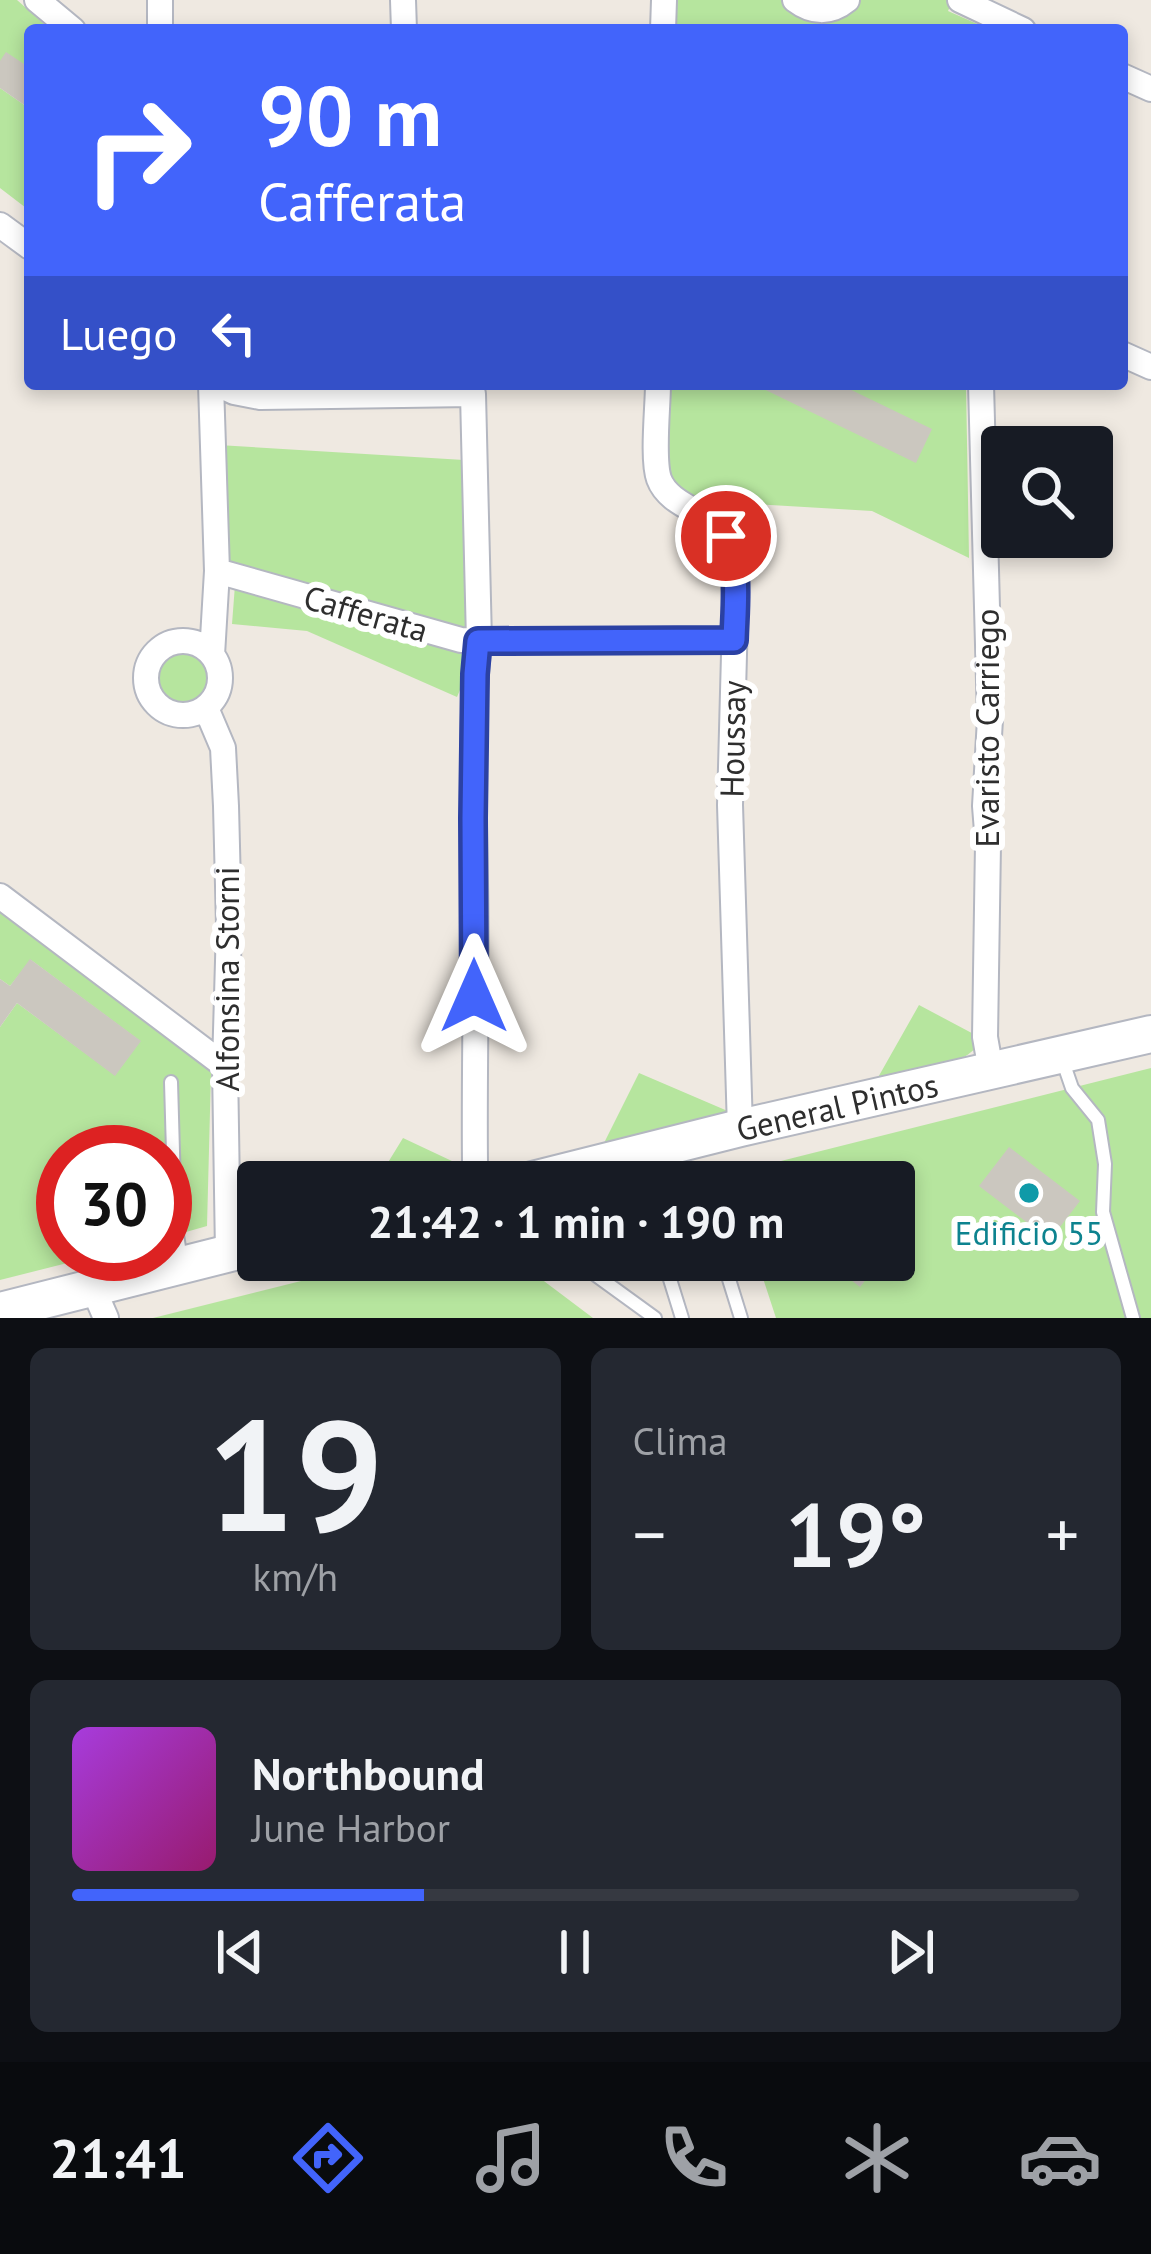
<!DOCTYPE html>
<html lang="es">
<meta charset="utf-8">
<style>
:root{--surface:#171b24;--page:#242831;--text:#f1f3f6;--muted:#9ea1a6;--line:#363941;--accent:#4264fb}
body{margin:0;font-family:"PT Sans",sans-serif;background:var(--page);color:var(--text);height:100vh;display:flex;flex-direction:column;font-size:45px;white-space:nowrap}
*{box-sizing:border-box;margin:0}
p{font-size:39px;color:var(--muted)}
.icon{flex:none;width:66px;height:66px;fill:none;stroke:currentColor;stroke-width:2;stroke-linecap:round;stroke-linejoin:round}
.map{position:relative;height:1318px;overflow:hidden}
.drawer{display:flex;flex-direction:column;gap:30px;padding:30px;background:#0d0f14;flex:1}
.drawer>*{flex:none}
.guide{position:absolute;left:24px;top:24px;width:1104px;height:366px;border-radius:12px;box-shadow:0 6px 18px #0003;background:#4264fb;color:#fff;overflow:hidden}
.fabs{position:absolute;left:981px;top:426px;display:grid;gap:24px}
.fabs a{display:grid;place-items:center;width:132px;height:132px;border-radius:12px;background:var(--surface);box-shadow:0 6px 18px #0003;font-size:60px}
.speed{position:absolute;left:36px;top:1125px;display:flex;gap:24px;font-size:60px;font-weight:700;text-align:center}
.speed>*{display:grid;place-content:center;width:156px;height:156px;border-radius:50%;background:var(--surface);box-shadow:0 6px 18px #0003;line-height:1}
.speed .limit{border:18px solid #d22;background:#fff;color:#111}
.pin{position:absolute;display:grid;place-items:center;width:102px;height:102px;color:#fff;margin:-51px;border:6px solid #fff;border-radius:50%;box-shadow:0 3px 12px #0007}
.me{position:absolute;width:132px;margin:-66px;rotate:0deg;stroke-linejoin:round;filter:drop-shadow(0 0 9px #0008)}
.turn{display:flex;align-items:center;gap:42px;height:252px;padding:0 36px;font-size:54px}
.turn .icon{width:156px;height:156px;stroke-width:2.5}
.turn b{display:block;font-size:84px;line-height:102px}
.then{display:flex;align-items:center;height:114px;padding:0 36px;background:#0003;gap:24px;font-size:45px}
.big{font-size:90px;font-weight:600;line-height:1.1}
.drawer .widget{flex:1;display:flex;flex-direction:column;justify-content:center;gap:18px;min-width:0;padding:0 42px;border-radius:18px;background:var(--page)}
.drawer .dial{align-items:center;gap:0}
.dial b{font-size:156px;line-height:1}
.song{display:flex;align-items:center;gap:36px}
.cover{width:144px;height:144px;border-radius:18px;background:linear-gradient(135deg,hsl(280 70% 55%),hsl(320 70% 35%))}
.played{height:12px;border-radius:6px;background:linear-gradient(90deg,var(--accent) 35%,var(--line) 35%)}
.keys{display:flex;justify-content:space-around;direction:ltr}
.heat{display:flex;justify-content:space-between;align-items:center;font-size:66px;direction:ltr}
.drawer .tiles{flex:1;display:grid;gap:30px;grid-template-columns:1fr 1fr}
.widget:last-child{grid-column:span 2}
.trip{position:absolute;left:237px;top:1161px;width:678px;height:120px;border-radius:12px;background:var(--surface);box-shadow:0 6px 18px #0003;font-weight:600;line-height:120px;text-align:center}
.tab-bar{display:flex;height:192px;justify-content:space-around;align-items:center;background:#090b0e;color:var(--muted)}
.tab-bar .icon{width:84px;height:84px}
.tab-bar .active{color:var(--accent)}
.tab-bar b{font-size:54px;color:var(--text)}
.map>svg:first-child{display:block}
</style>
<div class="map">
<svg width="1151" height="1318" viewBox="0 0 1151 1318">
<rect width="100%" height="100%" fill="#efe9e1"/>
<path fill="#b6e59e" d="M0,0H17L51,30H30V68L0,61Z
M676,0H953L948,11L991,30H675Z
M0,88L30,109V211L0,188Z
M667,384H966L969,558L872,511L755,504L712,507L691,500L672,484L665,466Z
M218,445L464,460L472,630L464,635L228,567Z
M235,585L465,649L471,664L457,697L307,631L232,624Z
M153 678a30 30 0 1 1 60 0a30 30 0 1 1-60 0Z
M0,909L209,1068L211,1073L207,1226L165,1238V1152H63V1254H103L0,1280V1027L17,1003L115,1075L140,1041L31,960L10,986L0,979Z
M919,1005L983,1039C961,1072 912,1073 876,1081Z
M1151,1068V1318H776L757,1260H825L860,1286L881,1260H894V1182H732L729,1175L697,1182Z
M639,1073L737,1115L600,1151Z
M403,1138L471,1170L468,1182H376Z
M385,1260H516L593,1318H153Z"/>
<path fill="#cbc7bf" d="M6,52L30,68V109L0,88V61Z
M753,384H839L932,429L916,463Z
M30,959L141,1041L115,1076L17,1003L0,1027V979L10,986Z
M1009,1147L1080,1201L1050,1240L979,1186Z
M825,1260H881L860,1287Z"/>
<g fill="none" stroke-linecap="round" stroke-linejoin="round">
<defs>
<path id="lane" d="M1061,1056L1072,1088L1098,1120L1105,1164L1103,1212L1133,1318
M171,1082L175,1222L181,1260
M670,1148L678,1182
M575,1260L655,1318
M664,1260L682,1318
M723,1260L741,1318"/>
<path id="street" d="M37,0L73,30
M160,0V30
M403,0L404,30
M795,0C812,13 830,14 847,0
M960,0L1023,30
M663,30L664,0
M1122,76L1151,89
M0,225L30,247
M1122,354L1151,367
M211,384L217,571L212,655
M217,384L234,392L260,397L473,394L479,641C470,722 474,803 475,883C477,976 474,1070 475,1163L480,1182
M658,384C658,407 652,459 659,479C669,506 707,511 724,533C734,546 734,563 736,579L730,805L740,1128
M981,384L990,719L985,806L988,844L985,1037L991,1071
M217,571L461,640L734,641
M146 678a37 37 0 1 1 74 0a37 37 0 1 1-74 0Z
M206,708L223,748L226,806L229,926L225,1066L228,1253
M0,896L225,1066
M93,1288L106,1318"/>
<g id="secondary">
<path id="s1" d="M525,1182L740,1128L1151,1034"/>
<path d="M0,1311L258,1246"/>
</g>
</defs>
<use href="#lane" stroke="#b4b7c1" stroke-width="16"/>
<use href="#street" stroke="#b4b7c1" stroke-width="28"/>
<use href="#secondary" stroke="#b4b7c1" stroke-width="40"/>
<use href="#lane" stroke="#fff" stroke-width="12"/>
<use href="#street" stroke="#fff" stroke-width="24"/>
<use href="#secondary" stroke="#fff" stroke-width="36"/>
</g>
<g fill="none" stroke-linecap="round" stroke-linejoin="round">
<defs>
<path id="route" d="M474,996L473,818L475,674L478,641L734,640C735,605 740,569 726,536"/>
</defs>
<use href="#route" stroke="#2b41a3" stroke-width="30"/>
<use href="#route" stroke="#4264fb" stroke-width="21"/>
</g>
<circle fill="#0f9aa8" stroke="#fff" stroke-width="4.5" cx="1029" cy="1193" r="12"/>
<g text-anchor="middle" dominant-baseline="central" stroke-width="12" stroke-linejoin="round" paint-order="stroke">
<g font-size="33" fill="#2e2e2e" stroke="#fff">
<text transform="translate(366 613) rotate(16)">Cafferata</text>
<text transform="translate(986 728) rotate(-90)">Evaristo Carriego</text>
<text transform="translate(732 739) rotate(-89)">Houssay</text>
<text transform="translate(226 979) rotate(-90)">Alfonsina Storni</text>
<text stroke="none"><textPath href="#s1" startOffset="321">General Pintos</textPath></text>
</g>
<g font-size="33" fill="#0d838f" stroke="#fff">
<text x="1029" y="1232">Edificio 55</text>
</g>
</g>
</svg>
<div class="fabs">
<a><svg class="icon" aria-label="search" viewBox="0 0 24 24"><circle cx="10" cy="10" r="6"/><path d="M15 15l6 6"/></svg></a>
</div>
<div class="speed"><div class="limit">30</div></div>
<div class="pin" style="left:726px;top:536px;background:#d93025"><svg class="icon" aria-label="arrive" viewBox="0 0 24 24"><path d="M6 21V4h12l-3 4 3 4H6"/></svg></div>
<svg class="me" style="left:474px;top:996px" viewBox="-20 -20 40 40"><path d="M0-17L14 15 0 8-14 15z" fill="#4264fb" stroke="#fff" stroke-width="4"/></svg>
<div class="trip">21:42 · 1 min · 190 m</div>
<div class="guide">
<div class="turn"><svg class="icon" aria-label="right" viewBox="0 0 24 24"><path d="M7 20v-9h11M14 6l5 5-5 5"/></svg><div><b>90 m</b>Cafferata</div></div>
<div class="then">Luego<svg class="icon" aria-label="left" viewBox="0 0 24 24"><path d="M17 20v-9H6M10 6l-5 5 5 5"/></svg></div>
</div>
</div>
<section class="drawer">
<div class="tiles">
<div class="widget dial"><b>19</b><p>km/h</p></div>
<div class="widget"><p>Clima</p>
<div class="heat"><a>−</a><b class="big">19°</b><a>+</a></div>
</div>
<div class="widget">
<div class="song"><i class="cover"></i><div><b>Northbound</b><p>June Harbor</p></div></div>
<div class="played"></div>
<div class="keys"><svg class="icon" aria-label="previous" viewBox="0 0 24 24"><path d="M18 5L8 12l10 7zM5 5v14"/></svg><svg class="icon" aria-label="pause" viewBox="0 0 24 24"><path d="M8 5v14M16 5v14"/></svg><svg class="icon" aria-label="next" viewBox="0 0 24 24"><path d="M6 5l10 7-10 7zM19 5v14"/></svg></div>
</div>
</div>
</section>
<nav class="tab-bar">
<b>21:41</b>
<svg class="icon active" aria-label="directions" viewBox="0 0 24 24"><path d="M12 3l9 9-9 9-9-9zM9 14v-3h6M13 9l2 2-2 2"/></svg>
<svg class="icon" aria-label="music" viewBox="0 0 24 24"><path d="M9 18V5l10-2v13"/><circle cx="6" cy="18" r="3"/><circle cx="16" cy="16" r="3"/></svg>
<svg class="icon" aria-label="phone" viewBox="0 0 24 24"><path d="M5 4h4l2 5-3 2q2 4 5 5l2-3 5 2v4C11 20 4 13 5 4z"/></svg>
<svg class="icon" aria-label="climate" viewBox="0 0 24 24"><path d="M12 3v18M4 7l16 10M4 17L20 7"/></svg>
<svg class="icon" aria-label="car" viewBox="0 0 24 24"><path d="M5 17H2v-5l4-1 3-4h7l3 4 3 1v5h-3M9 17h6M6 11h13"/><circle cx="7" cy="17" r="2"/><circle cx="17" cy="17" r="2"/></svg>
</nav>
